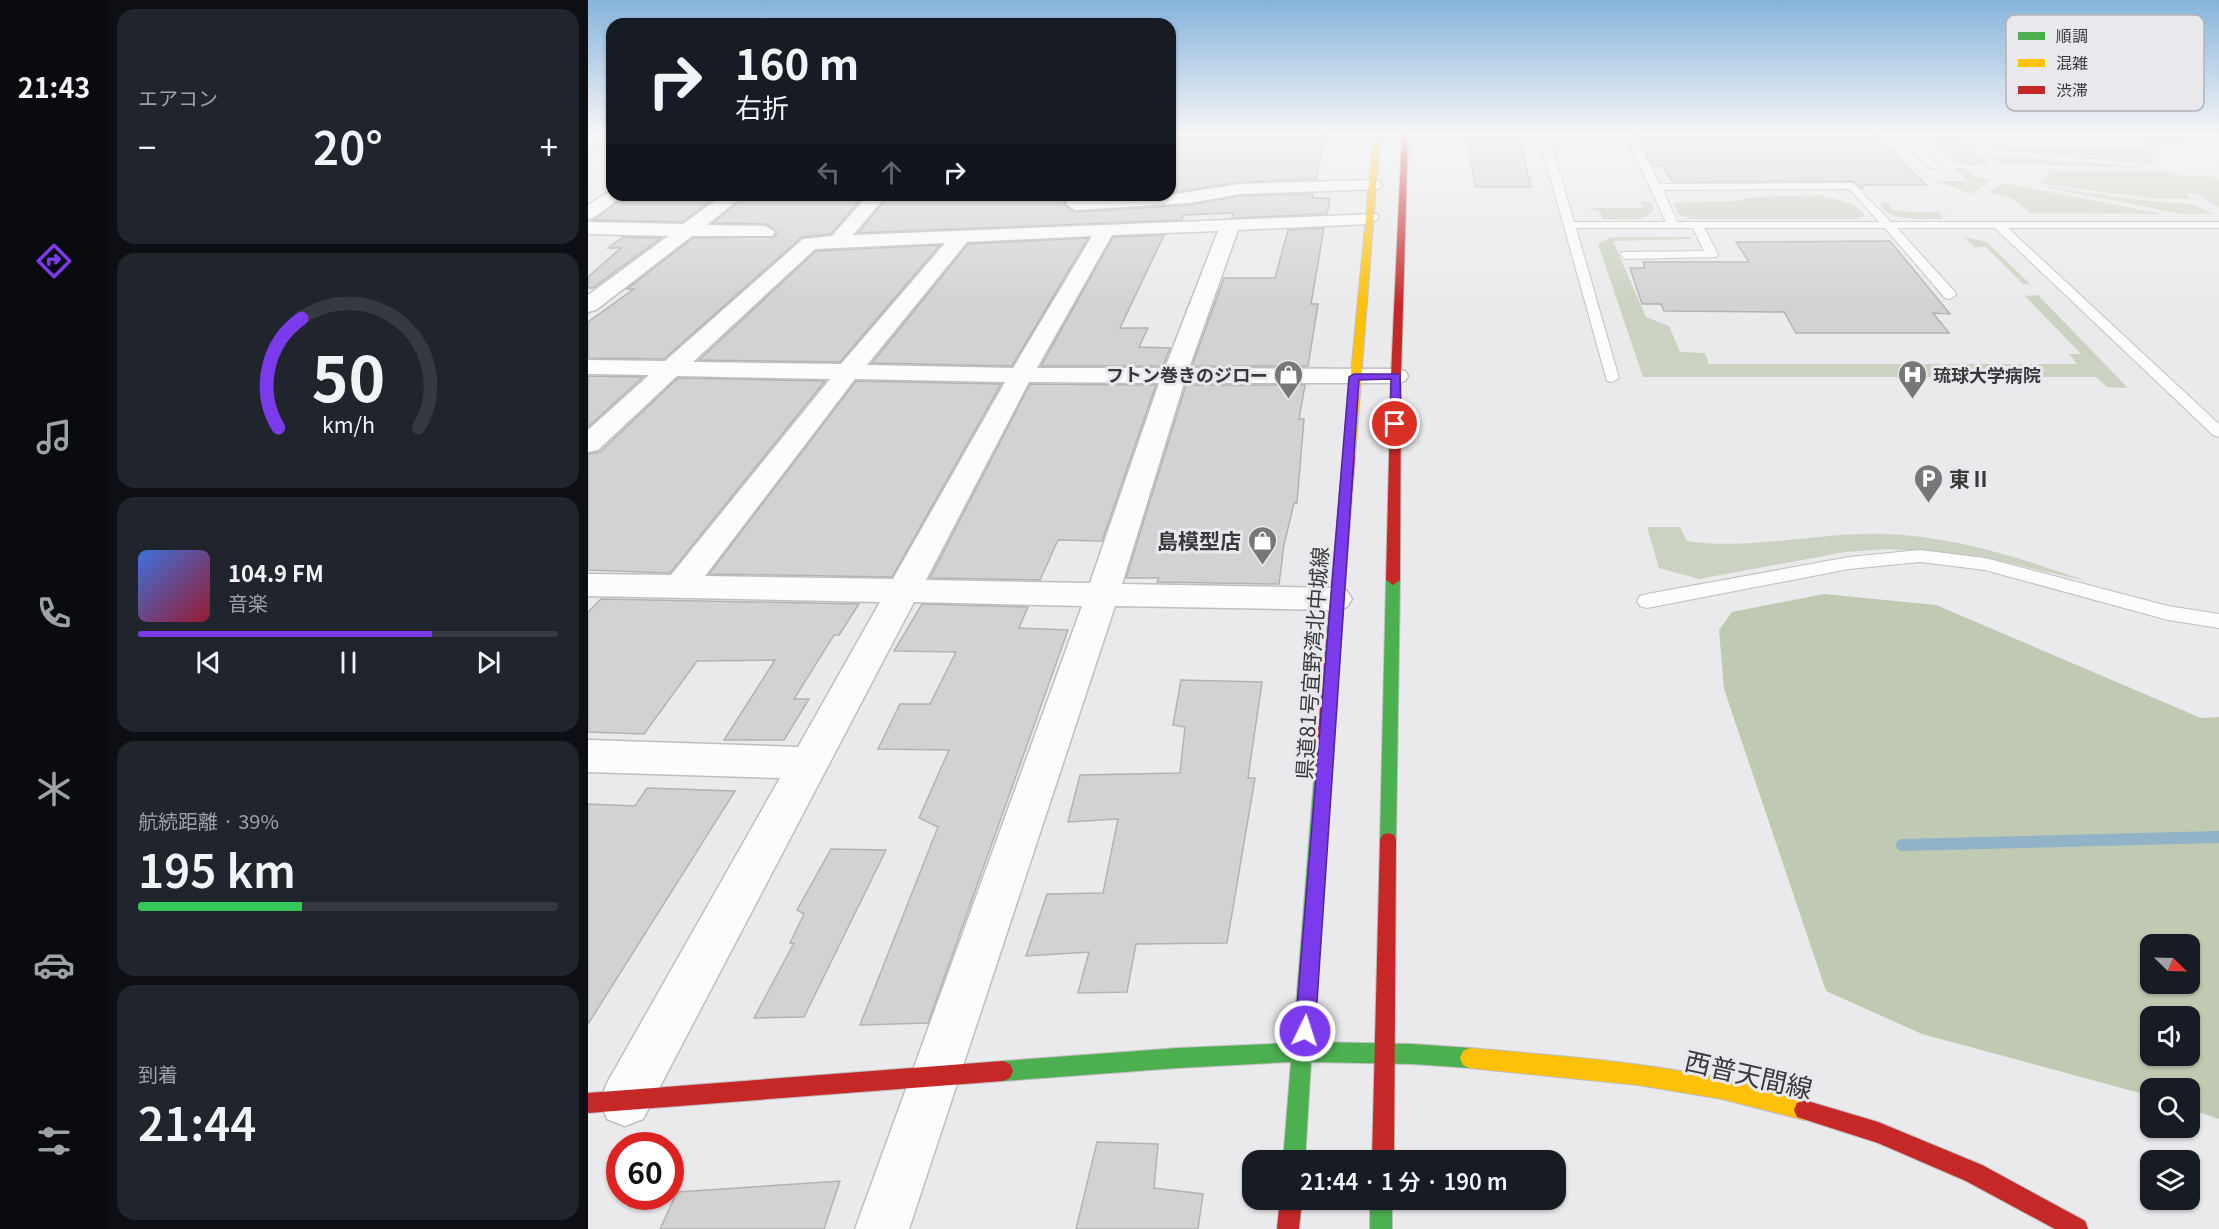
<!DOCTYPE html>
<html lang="ja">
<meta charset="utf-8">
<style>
:root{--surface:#171b24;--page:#20242c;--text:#f1f3f6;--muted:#9ea1a6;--line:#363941;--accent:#7c3aed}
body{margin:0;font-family:Georgia,"Noto Sans JP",serif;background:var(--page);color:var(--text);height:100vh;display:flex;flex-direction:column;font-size:22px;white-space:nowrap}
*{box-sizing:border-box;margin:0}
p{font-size:20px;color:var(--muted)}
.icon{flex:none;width:33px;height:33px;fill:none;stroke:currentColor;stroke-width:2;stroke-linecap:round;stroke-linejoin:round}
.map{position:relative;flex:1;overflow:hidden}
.sheet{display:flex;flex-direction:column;gap:9px;padding:9px;background:#0d0f14;width:480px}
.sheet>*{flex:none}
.banner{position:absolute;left:18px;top:18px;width:570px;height:183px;border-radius:18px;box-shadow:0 2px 4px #0004;background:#171b24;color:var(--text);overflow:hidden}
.needle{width:39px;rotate:113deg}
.fabs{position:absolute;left:1552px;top:934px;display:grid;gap:12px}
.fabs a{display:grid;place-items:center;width:60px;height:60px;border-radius:12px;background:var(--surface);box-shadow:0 2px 4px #0004;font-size:30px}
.speed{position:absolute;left:18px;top:1132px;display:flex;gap:12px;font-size:30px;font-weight:700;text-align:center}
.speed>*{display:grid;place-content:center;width:78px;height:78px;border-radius:50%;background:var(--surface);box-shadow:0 2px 4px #0004;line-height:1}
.speed .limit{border:9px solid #d22;background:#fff;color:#111}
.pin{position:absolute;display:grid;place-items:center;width:51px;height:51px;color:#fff;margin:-26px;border:3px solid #fff;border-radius:50%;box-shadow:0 2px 6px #0007}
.me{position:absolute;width:66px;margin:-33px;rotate:4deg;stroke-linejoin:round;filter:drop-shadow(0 0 4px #0008)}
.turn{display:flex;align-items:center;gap:21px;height:126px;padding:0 30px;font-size:27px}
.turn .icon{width:78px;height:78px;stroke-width:2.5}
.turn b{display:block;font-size:42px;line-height:51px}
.lanes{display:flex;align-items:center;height:57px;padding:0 30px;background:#0003;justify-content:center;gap:30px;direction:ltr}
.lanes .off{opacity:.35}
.big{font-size:45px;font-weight:600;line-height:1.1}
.sheet .widget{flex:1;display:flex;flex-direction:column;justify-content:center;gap:9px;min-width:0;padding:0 21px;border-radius:18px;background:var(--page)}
.sheet .dial{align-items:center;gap:0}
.dial svg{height:156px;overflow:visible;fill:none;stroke:var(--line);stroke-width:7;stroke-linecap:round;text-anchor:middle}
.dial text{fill:var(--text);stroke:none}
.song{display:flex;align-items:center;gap:18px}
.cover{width:72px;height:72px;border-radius:9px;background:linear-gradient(135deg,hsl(220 70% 55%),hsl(350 70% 35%))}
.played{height:6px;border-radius:3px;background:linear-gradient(90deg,var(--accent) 70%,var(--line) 70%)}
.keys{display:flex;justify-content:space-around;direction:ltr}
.heat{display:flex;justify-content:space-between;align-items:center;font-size:33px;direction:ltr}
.charge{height:9px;border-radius:4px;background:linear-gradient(90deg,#34c759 39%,var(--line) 0)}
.trip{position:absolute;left:654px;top:1150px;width:324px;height:60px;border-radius:18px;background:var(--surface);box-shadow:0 2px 4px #0004;font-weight:600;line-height:60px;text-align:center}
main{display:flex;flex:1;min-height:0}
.menu{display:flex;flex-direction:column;width:108px;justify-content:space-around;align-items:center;background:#090b0e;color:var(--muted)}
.menu .icon{width:42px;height:42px}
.menu .active{color:var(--accent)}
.menu b{font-size:27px;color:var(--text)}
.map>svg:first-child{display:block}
</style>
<main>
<nav class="menu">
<b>21:43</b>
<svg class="icon active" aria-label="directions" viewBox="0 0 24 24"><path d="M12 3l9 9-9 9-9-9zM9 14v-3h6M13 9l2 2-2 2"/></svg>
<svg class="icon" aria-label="music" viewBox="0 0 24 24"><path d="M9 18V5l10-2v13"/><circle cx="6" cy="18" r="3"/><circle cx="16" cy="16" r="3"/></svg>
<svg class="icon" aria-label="phone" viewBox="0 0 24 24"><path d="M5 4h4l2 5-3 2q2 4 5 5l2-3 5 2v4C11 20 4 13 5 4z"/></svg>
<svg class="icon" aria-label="climate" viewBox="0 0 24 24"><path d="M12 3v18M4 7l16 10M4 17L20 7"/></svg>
<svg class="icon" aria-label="car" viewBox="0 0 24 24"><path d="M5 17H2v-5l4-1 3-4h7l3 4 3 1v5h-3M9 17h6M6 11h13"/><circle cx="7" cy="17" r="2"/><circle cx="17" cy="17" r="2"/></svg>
<svg class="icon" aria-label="filters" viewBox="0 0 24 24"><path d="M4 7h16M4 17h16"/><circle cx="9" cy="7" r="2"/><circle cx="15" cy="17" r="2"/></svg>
</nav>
<section class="sheet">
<div class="widget"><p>エアコン</p>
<div class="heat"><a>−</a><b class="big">20°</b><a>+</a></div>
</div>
<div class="widget dial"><svg viewBox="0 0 100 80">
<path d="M14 69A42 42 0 1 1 86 69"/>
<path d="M14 69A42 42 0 0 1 26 13" stroke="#7c3aed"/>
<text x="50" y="56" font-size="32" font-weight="700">50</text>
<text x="50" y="72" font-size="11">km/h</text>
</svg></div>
<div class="widget">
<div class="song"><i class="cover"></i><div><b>104.9 FM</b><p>音楽</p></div></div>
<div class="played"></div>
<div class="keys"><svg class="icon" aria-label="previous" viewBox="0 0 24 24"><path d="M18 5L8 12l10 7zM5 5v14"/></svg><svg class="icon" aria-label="pause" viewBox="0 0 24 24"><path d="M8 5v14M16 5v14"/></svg><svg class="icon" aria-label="next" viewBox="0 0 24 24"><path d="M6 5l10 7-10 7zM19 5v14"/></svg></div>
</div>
<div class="widget"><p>航続距離 · 39%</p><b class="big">195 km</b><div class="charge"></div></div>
<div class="widget"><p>到着</p><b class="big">21:44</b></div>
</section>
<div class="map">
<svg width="1631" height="1229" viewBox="0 0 1631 1229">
<rect width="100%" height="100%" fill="#eae9eb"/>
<path fill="#cbd2c1" d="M1334,133H1363L1403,164L1377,167L1369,163Z
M1560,133H1581L1608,145H1558L1543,136H1563Z
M1396,149H1563L1575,157L1563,158L1566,165Z
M1399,154L1569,168L1412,165Z
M1366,168H1377L1386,176L1403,180L1383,194L1349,181H1380Z
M1461,171H1580C1595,181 1615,170 1631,180V208L1609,193H1596L1603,199L1559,198L1450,183L1460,177Z
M1416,183L1575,214L1443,213L1424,199L1400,192Z
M1441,184C1481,190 1521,196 1562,201C1585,204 1604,200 1624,214H1593Z
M1234,195L1267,205L1277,216L1267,219H1104L1090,214L1085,203L1148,201L1166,197Z
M1052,201L1063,203L1066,210C1055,224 1030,219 1015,219L1012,212L1000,208H1055Z
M1298,202L1306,211L1372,213H1351L1355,219C1338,218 1300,223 1292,204Z
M1023,237H1103V239L1025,241L1058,317L1081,326L1092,352L1117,353L1121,364H1489L1481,354H1493L1437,296L1450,295L1540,388L1519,387L1508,377H1055L1010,244Z
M1376,237L1399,242L1442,284H1435L1398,247H1386Z
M1059,527H1092L1099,541C1165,551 1232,531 1299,534C1368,537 1433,558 1498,581L1391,556L1300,549L1257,552L1111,579L1071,568Z"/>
<path fill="#c0cab3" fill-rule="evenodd" d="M1236,594L1348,605L1613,718L1631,717V1119L1602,1109V1089H1563V1096L1334,1034L1238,991L1136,689L1131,630L1144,612ZM1563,945H1602V984H1563ZM1563,1017H1602V1056H1563Z"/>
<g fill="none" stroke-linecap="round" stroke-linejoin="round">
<path stroke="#92b2c7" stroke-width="12" d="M1314,845L1631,837"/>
</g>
<path fill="#d3d2d3" stroke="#b4b3b4" stroke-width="1.5" d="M582,133H739L728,179L652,182L582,193Z
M878,133H930L943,187H887Z
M1045,133H1285L1338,185H1274L1276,188H1273L1265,181L1084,182L1075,166H1065Z
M725,194L724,198H742L739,214L644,218L645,213L595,215L594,220L270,233L301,195H479L476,205L487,212L602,205L652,196Z
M38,195H131L94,222L5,220Z
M158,195H277L243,234L214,237L76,359L0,358V322L46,289H39L105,238L186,237L189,232L177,224L125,223Z
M736,228L723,304H730L720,366H604L636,278H687L700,230Z
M576,235L532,328H560L551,347L582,348L575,366H453L525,237Z
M35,237L73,238L5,288H0V277L33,248H20Z
M500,238L424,366L284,363L380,244Z
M1302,241L1362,314L1345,313L1361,333H1208L1196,312L1076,311L1073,304H1054L1042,268H1057L1055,262H1161L1148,242Z
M352,245L252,362L111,360L228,251Z
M0,376L55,377L0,427Z
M90,378L237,381L82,573L0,570V454L12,452Z
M268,381L413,384L304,577L121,574Z
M442,384L568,385L514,541L470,540L452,580L342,578Z
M598,385H717L711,419H716L709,503H706L696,545L691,584L569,582L571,578H538Z
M13,599L271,604L251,635H246L206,699H221L196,740H136L187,660L109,661L56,734L0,732V612Z
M334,604L440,607L431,628L480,630L340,1023L272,1025L350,827L331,818L361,750L290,749L312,704H342L368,652L306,651Z
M593,680L674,682L660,778H667L639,943L548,944L539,992L490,993L501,952L438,956L459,894L515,893L530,819L480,822L492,775L592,773L597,727L585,725Z
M59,788L147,791L0,1024V804L47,806Z
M243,849L298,850L216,1017L166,1018L206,943H202L216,914L209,910Z
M509,1142L570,1144L566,1188L615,1194L610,1229H488Z
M252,1181L236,1229H72L89,1192Z"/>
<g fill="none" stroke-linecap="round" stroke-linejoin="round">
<defs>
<path id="lane" d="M950,133H960L986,222H1078L1043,147L1048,144L1053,147L1072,184L1265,183L1303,222H1631V228H1420L1631,424V437L1625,435L1407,228H1309L1367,292L1368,295L1362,299L1357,298L1297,228H1116L1130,254L1128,257L1038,259L1032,255L1034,252L1116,251L1105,228H988L1031,378L1024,382L1019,381ZM1262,189L1291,222H1089L1075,190Z
M1305,133H1315L1350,164V168H1342Z
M1332,550L1397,558L1580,606L1631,614V628L1580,620L1397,570L1332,562L1261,569L1059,608L1052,606L1049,601L1052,596L1059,594L1261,557Z"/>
<path id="street" d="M10,133H24V138L0,150V138Z
M785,180L791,181L794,185L791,189L652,194L602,203L487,210L478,204L481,195H499L498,198L582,195L652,184Z
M24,190V195H36L7,217L0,219V205Z
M135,195H156L119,225L177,226L187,232L184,236H104L8,310L0,312V295L80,236L0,234V222L95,224Z
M280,195H299L265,235L789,214L791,218L782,224L650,230L601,368L808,369L817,371L820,376L817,381L808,383H596L534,584L748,588L759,591L764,599L759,607L748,610L527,606L321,1229H267L494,606L326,602L55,1119L37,1126L19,1119L12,1101L19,1083L192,778L0,772V740L210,747L292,602L0,596V574L83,575L242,379L89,376L10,450L0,452V430L61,375L0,374V360L77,361L215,239L244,236ZM630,231L577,368H449L524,235ZM504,236L425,368L279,365L379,242ZM357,243L253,364L105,362L227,249ZM267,379L417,382L305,579L117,576ZM441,382L571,383L502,583L338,580Z"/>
<path id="fast" d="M805,575L812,580L808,840L806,845L800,847L794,845L792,840L798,580Z
M736,747L741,748L744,753L725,1042L824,1044L882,1048L889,1051L892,1058L889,1065L882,1068L824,1064L723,1062L717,1161H695L703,1062L590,1068L415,1081L408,1078L405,1071L408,1064L415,1061L590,1048L705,1043L728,753L731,748Z
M782,1200H804V1229H782Z"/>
<path id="slow" d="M786,133H792L767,457L761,460L755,457Z
M882,1048C971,1056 1061,1062 1149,1082C1174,1088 1200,1093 1223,1103L1226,1110L1223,1117L1216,1120L1134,1099L1050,1085L882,1068L875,1065L872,1058L875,1051Z"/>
<path id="jam" d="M814,133H820L813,376L812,580L805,585L798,580L803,376Z
M761,454L767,457L744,753L741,758L736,759L731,758L728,753L755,457Z
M800,833L806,835L808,840L806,1161H784L792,840L794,835Z
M415,1061L422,1064L425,1071L422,1078L415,1081L0,1113V1093Z
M1216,1100L1290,1122L1394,1165L1497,1221L1500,1229H1467L1378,1181L1290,1143L1209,1117L1206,1110L1209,1103Z
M692,1200H714L711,1229H689Z"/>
</defs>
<use href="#lane" stroke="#bfbec0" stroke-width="2"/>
<use href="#street" stroke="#bfbec0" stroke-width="3"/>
<use href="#fast" stroke="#bfbec0" stroke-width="2"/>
<use href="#slow" stroke="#bfbec0" stroke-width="2"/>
<use href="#jam" stroke="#bfbec0" stroke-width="2"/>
<use href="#lane" fill="#fcfcfc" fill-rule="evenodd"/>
<use href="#street" fill="#fcfcfc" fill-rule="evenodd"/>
<use href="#fast" fill="#4caf50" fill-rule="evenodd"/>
<use href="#slow" fill="#ffc107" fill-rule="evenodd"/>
<use href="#jam" fill="#c62828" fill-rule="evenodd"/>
</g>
<linearGradient id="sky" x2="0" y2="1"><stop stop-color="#85b3db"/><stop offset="0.44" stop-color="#f6f5f6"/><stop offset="1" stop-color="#f6f5f6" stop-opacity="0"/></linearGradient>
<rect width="1631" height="305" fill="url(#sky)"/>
<path fill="#7c3aed" stroke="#51269a" stroke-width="1.5" d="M766,374H812L813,424L807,427L802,424L803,379L771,380L727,1031L724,1038L717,1041L710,1038L707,1031L761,377Z"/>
<defs>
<symbol id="shop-pin" viewBox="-11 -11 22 30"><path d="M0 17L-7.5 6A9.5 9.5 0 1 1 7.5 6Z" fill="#777678" stroke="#e9e8ec"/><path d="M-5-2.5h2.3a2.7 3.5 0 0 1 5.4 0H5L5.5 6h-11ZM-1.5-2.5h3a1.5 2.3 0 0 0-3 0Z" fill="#fff"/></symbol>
<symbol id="hospital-pin" viewBox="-11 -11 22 30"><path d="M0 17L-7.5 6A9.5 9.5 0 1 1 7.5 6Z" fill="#777678" stroke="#e9e8ec"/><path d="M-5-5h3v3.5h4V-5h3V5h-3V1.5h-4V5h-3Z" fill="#fff"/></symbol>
<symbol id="parking-pin" viewBox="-11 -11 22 30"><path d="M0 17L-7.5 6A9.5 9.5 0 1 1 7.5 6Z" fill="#777678" stroke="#e9e8ec"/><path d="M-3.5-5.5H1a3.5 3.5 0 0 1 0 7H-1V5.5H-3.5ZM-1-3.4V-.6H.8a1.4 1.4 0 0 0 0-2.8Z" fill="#fff"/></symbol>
</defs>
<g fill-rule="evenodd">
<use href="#shop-pin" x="684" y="358" width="33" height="45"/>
<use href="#hospital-pin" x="1308" y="358" width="33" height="45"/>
<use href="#parking-pin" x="1324" y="462" width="33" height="45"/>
<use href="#shop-pin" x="658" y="524" width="33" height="45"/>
</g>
<g text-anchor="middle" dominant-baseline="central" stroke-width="6" stroke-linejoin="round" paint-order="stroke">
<g font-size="18" font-weight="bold" fill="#39383a" stroke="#e9e8ec" text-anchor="end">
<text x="680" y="374">フトン巻きのジロー</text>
<text x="1345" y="374" text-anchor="start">琉球大学病院</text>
</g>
<g font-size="21" font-weight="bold" fill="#39383a" stroke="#e9e8ec" text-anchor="start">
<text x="1361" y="478">東Ⅱ</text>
<text x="653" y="540" text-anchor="end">島模型店</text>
</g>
<g font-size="21" fill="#39383a" stroke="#e9e8ec">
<text transform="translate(723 663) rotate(-86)">県道81号宜野湾北中城線</text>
</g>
<g font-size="26" fill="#39383a" stroke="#e9e8ec">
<text transform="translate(1161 1073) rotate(13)">西普天間線</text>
</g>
</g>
<rect x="1418" y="15" width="198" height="96" rx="9" fill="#e9e8ec" stroke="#b4b3b7" stroke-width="1.5"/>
<rect x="1430" y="32" width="27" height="8" fill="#4caf50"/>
<rect x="1430" y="59" width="27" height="8" fill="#ffc107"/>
<rect x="1430" y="86" width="27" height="8" fill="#c62828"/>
<g font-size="16" fill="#39383a">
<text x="1468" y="42">順調</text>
<text x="1468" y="69">混雑</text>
<text x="1468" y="96">渋滞</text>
</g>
</svg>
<div class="fabs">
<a><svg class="needle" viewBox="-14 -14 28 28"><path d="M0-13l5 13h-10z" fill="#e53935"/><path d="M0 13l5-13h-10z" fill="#9ea1a6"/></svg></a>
<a><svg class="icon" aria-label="sound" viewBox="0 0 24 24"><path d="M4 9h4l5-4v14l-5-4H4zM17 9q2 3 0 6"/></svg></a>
<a><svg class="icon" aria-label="search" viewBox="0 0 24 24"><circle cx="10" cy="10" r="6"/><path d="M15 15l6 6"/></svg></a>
<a><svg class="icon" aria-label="layers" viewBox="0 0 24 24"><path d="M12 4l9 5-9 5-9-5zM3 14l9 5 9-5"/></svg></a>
</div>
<div class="speed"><div class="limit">60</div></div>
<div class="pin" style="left:807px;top:424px;background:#d93025"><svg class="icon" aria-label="arrive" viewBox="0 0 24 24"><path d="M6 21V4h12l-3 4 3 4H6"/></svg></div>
<svg class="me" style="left:717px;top:1031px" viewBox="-20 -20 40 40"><circle r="17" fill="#7c3aed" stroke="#fff" stroke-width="3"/><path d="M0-11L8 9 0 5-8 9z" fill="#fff"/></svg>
<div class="trip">21:44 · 1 分 · 190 m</div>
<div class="banner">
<div class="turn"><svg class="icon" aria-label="right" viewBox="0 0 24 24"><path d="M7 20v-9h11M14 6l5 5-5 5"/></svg><div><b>160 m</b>右折</div></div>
<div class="lanes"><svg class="icon off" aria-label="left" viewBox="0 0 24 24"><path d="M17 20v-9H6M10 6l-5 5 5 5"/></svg><svg class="icon off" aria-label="ahead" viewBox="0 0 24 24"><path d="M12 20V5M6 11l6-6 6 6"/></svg><svg class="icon" aria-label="right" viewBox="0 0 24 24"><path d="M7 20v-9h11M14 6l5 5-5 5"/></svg></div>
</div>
</div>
</main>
